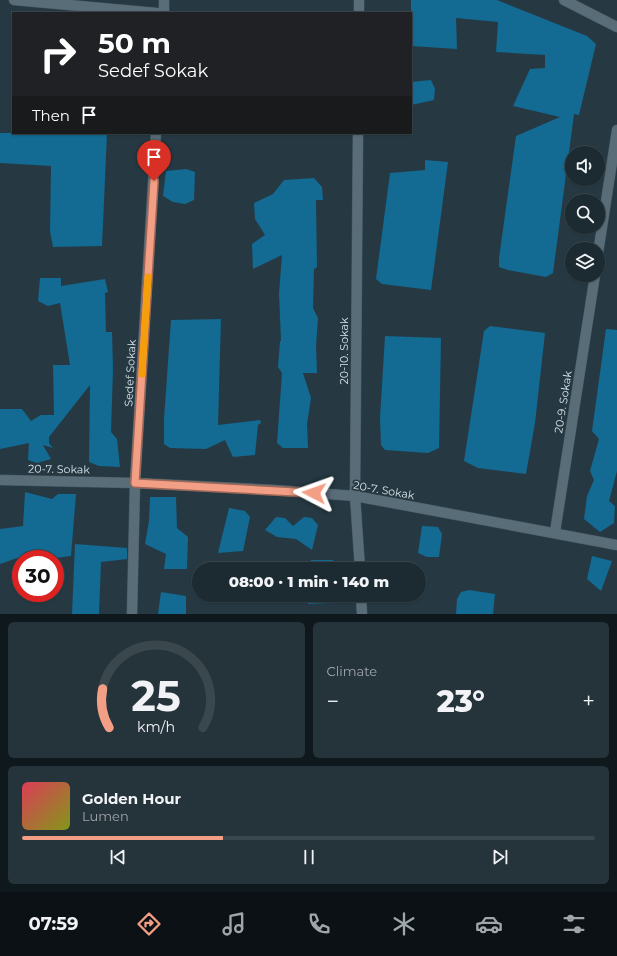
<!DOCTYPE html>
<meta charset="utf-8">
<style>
:root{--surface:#1c2b32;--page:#25333a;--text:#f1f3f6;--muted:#a0a7ac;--line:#3a474d;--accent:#f39f86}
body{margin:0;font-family:Montserrat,sans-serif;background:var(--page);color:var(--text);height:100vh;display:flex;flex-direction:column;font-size:15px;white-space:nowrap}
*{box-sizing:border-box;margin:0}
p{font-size:13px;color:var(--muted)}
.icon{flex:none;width:22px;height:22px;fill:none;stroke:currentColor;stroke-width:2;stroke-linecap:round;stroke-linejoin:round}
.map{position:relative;height:614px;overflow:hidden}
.sheet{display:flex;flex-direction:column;gap:8px;padding:8px;background:#0f181c;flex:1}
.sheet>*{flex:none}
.banner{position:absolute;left:12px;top:12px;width:400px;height:122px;border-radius:0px;box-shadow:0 1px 3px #0004,0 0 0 1px var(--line);background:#202124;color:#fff;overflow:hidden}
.tools{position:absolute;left:565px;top:146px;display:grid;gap:8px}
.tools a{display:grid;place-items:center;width:40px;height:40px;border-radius:50%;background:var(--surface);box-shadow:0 1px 3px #0004,0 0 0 1px var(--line);font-size:20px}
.speed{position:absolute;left:12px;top:550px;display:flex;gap:8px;font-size:20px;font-weight:700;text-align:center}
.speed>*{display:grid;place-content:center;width:52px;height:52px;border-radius:50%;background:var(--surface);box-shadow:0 1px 3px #0004,0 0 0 1px var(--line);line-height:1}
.speed .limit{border:6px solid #d22;background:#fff;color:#111}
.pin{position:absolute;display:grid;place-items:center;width:34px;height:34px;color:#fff;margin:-41px -17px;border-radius:50% 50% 50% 0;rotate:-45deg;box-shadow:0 0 4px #0007}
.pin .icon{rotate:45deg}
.me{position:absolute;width:44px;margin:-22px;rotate:274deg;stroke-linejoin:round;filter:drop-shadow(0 0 3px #0008)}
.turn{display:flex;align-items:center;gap:14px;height:84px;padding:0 20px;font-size:18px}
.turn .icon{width:52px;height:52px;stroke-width:2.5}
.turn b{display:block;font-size:28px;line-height:34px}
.then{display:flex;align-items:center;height:38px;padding:0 20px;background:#0003;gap:8px;font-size:15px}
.big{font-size:30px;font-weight:800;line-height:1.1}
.sheet .tile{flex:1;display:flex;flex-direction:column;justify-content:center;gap:6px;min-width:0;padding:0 14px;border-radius:6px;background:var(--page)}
.sheet .dial{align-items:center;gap:0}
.dial svg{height:104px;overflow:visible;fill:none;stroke:var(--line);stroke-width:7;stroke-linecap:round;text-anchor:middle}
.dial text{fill:var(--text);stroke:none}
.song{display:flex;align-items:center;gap:12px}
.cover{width:48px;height:48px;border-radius:6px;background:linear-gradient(135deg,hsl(350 70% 55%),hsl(70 70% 35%))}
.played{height:4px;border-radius:2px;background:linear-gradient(90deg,var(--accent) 35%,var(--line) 35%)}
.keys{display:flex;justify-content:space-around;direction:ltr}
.heat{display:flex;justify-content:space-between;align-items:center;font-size:22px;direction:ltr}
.sheet .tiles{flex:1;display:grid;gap:8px;grid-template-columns:1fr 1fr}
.tile:last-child{grid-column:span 2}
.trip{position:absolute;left:192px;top:562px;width:234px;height:40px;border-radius:20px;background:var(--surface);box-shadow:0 1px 3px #0004,0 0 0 1px var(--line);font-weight:800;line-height:40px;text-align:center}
.tab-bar{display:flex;height:64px;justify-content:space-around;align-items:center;background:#0b1114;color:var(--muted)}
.tab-bar .icon{width:28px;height:28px}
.tab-bar .on{color:var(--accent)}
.tab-bar b{font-size:18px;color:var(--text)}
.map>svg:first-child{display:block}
</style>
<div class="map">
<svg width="617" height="614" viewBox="0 0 617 614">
<rect width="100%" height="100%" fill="#263943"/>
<path fill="#136a92" d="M411,0H497L587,36L596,44L579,115L574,114L553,273L546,277L508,270L499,267V258L516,136L560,117L513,106L530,69L545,68V55L496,52L498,22L456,18L457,49L411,46Z
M431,80L435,89L434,100L411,105V82Z
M0,133H107L102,246L53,247L50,231L51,166L0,163Z
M425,160L448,162L431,290L382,284L376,279L390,173L425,170Z
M186,169L195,172L194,200L185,204L173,202L163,196L166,171Z
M314,178L322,187L323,200H316L317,267L314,269L313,308L318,318L316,346L317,373H303L311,398L307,424L308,448H283L277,443L282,373L278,367L280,341H281L279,293L282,255L253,269L252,244L265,235L255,219L254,203L273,194L284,180Z
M40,278H61V286L105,279L108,292L105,293L106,332H112L113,369L111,432L117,439L120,467L99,466L89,462L90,385L49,437V443L53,448L43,445L51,459L37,463L28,460L29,443L0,449V409H22L31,421L41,415H54L53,365H70L60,303L48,306L38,301Z
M221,319L218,425L260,420L261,423L258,425L255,455L233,457L225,440L206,449L170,448L164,444V419L171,320Z
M490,326L545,333L535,423L526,474L478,468L464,461L484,331Z
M606,329L617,330V471L609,501L615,506L614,523L600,532L584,519L587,496L594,480L590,471L599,439L592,431Z
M385,336L441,338L439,448L428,453L385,450L381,445L380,418Z
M25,492L52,499L58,494H76L71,556L48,559L23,556L0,564V529L23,526Z
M150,497H176L177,528L188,537L187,569H164L166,554L145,544L149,521Z
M229,508L245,511L250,517L243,551L218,553Z
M276,517L285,518L293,526L304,517L312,518L318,525L312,550L296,539L277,537L265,530Z
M422,526L438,527L442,534L439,557H427L418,553Z
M75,544L127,548V559L101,562L99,614H72Z
M592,556L612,561L601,591L587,579Z
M311,560H333L334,569H310Z
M469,590L495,594L493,614H456L457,599L461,592Z
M161,592L186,596V614H158Z
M308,595H334L333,603L308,604Z"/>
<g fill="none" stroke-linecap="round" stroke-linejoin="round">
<defs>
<path id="minor" d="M14,0L157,13
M564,0L617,27
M164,13V0
M359,13V0
M358,133L355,496L360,569
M598,253L617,130
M0,480L135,483L274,490L355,496L617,545
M555,532L595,275
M361,595L362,614
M132,614L135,483L156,133"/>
</defs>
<use href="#minor" stroke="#46565f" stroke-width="11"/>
<use href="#minor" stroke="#596d79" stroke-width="10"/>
</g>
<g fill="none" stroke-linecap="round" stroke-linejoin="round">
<defs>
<path id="route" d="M154,181L135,483L314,493"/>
</defs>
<use href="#route" stroke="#9e6757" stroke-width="10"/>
<use href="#route" stroke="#f39f86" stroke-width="7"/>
<path stroke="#f59e0b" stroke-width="7" d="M142,374L148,277"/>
</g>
<g text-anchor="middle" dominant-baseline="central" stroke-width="3.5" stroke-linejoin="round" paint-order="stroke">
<g font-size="11" fill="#d6e1e8" stroke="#263943">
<text transform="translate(344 351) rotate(-90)">20-10. Sokak</text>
<text transform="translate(130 373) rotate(-87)">Sedef Sokak</text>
<text transform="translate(563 402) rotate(-81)">20-9. Sokak</text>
<text transform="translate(59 469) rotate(1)">20-7. Sokak</text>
<text transform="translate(384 490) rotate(10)">20-7. Sokak</text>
</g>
</g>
</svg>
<div class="tools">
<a><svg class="icon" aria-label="sound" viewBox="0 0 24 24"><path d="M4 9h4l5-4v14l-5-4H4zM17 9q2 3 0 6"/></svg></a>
<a><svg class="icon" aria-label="search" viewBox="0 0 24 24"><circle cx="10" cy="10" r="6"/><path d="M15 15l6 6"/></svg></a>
<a><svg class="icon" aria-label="layers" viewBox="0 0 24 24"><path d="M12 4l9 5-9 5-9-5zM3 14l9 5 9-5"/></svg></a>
</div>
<div class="speed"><div class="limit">30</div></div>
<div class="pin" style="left:154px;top:181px;background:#d93025"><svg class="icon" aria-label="arrive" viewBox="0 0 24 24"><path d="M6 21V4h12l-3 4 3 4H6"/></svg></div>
<svg class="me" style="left:314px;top:493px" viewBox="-20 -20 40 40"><path d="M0-17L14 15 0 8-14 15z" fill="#f39f86" stroke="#fff" stroke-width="4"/></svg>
<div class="trip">08:00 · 1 min · 140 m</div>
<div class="banner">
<div class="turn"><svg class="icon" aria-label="right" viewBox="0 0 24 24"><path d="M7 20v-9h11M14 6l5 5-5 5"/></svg><div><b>50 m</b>Sedef Sokak</div></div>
<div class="then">Then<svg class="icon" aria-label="arrive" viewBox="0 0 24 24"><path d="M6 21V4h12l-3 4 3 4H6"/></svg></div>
</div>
</div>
<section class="sheet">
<div class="tiles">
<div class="tile dial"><svg viewBox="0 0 100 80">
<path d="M14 69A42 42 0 1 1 86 69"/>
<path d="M14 69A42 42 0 0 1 9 39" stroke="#f39f86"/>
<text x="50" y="56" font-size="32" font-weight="700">25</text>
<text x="50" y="72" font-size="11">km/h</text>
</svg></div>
<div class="tile"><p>Climate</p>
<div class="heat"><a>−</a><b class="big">23°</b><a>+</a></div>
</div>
<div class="tile">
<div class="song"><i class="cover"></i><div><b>Golden Hour</b><p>Lumen</p></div></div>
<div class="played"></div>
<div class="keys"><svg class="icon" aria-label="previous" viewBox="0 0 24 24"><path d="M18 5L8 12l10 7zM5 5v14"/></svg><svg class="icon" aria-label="pause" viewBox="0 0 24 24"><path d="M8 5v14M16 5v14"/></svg><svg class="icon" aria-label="next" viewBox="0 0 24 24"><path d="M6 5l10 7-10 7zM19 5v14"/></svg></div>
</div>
</div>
</section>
<nav class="tab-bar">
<b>07:59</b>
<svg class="icon on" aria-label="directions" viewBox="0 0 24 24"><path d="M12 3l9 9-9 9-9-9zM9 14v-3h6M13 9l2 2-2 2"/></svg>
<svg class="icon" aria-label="music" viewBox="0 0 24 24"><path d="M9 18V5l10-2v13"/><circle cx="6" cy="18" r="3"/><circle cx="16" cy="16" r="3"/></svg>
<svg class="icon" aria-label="phone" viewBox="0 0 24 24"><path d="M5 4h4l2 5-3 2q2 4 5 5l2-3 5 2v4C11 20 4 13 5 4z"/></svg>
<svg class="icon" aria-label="climate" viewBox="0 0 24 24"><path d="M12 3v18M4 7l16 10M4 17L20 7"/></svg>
<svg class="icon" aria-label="car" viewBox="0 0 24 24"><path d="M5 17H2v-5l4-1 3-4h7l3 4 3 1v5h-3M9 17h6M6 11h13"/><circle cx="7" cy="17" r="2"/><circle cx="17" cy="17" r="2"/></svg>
<svg class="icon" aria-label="filters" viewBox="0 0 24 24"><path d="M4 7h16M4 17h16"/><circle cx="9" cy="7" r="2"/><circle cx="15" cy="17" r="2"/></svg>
</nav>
